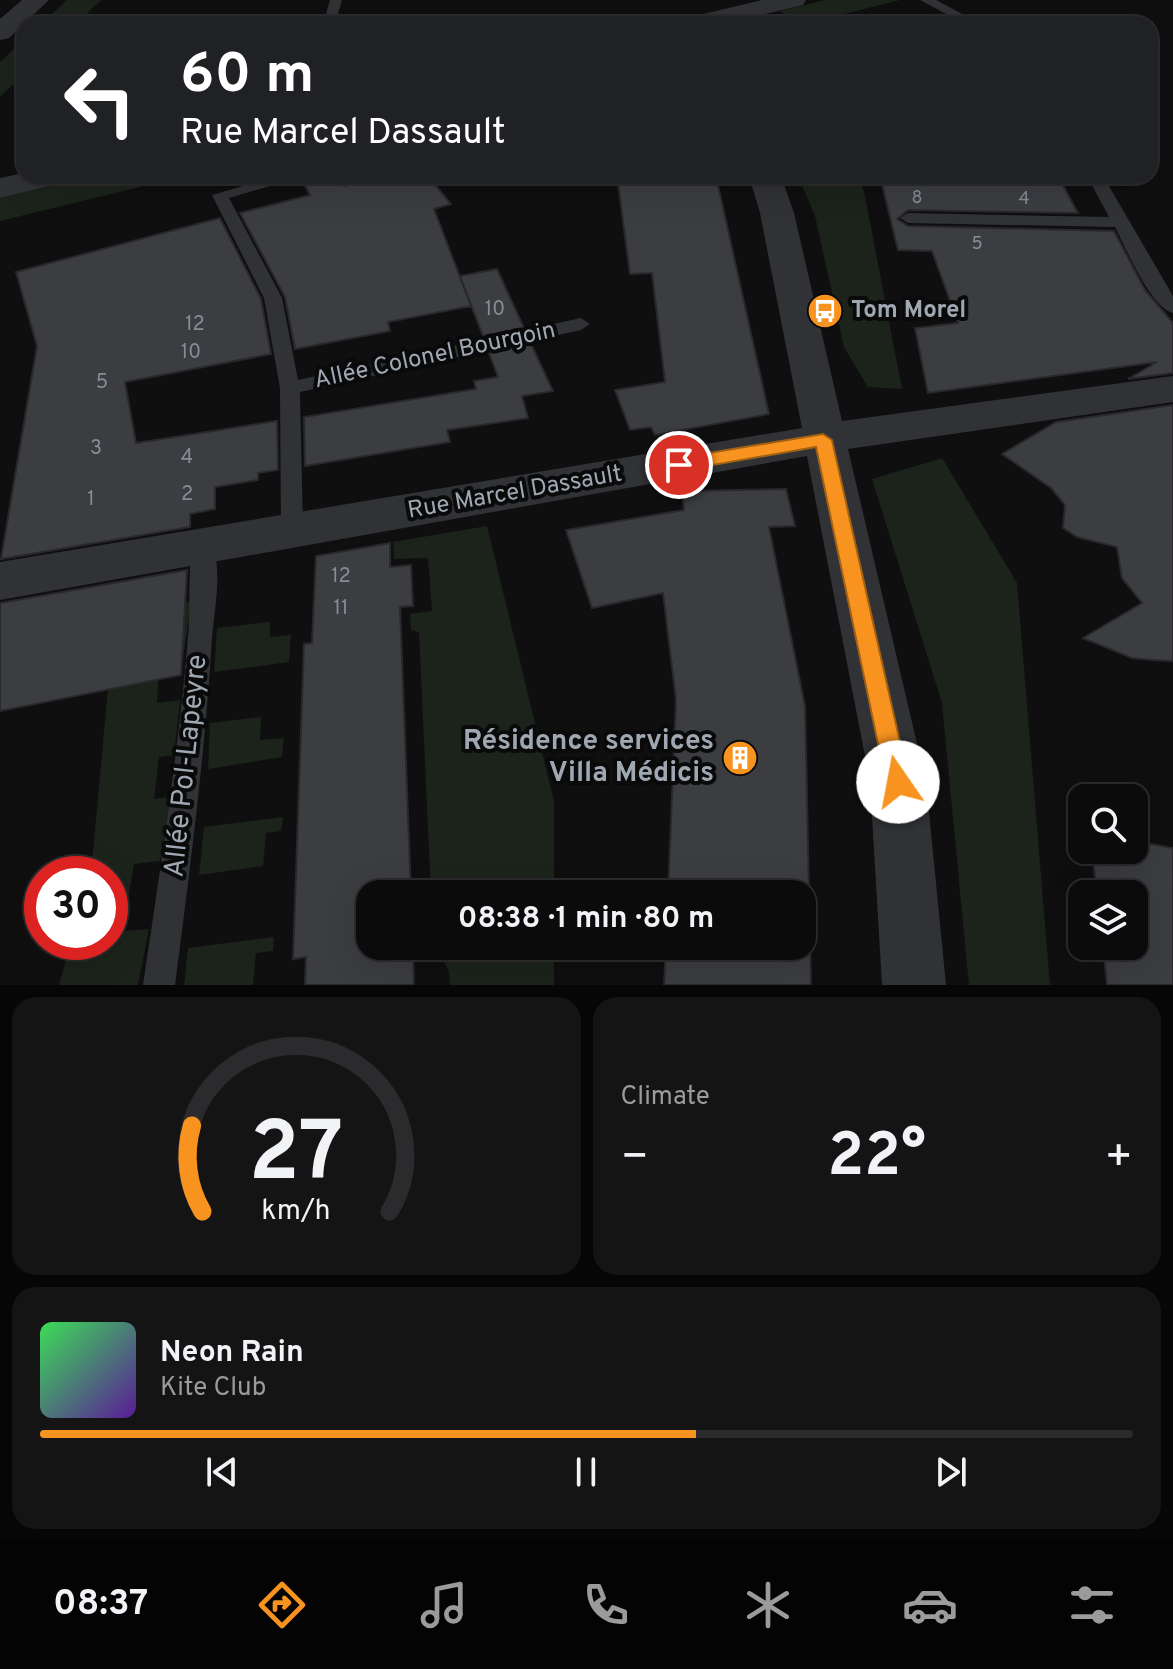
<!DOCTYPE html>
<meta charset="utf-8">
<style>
:root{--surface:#0b0b0c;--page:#141415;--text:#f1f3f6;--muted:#9a9b9d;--line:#2b2b2d;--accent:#f8931f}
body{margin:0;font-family:Overpass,sans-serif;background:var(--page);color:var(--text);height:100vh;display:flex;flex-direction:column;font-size:30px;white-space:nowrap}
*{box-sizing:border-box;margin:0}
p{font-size:26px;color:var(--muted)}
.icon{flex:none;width:44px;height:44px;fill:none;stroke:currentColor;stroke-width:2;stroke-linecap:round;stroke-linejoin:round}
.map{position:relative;height:985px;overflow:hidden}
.sheet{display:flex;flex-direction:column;gap:12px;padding:12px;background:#060607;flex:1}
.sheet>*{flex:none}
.banner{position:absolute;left:16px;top:16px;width:1142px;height:168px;border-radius:24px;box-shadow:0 8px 32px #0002,0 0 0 2px var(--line);background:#202124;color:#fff;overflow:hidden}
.tools{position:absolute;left:1068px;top:784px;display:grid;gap:16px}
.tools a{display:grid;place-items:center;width:80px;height:80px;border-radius:16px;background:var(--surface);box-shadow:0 8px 32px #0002,0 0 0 2px var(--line);font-size:40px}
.speed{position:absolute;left:24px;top:856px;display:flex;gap:16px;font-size:40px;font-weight:700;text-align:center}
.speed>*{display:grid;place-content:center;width:104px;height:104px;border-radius:50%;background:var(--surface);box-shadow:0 8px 32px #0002,0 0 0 2px var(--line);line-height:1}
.speed .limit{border:12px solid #d22;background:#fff;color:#111}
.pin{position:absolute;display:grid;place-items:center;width:68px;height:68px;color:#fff;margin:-34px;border:4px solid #fff;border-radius:50%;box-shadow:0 2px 8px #0007}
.me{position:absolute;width:88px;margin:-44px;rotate:348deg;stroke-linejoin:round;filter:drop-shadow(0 0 6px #0008)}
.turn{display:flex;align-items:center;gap:28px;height:168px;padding:0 32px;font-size:36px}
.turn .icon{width:104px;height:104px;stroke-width:2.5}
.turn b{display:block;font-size:56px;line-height:68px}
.big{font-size:60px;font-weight:700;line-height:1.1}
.sheet .card{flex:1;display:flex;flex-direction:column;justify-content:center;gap:12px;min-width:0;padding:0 28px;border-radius:24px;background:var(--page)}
.sheet .dial{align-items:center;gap:0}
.dial svg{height:208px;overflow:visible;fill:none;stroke:var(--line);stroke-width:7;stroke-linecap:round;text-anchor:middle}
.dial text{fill:var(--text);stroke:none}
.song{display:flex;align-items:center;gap:24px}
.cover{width:96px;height:96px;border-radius:12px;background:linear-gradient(135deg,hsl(130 70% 55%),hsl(270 70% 35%))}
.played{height:8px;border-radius:4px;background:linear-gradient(90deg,var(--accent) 60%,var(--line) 60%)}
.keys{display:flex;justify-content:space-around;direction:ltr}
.heat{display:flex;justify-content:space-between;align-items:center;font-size:44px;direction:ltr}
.sheet .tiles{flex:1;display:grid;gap:12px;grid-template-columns:1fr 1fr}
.card:last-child{grid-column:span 2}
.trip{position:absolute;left:356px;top:880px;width:460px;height:80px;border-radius:24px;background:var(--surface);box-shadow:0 8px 32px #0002,0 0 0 2px var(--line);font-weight:700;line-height:80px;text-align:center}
.tab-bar{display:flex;height:128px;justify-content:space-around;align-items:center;background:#040405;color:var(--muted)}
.tab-bar .icon{width:56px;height:56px}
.tab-bar .selected{color:var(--accent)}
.tab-bar b{font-size:36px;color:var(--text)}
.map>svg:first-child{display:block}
</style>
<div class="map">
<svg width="1173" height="985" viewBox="0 0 1173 985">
<rect width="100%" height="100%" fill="#0f0f10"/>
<path fill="#1b231b" d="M67,0H101L76,24H41Z
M825,0H900L804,24L779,11Z
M24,40V74L0,97V62Z
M93,176H185L0,221V198Z
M798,176H856L864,191L902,389L868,387L844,347L815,216Z
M942,458L1017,583L1050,985H969L942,703L872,479Z
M487,526L554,801V894H431L419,632L411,630L410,614L432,611L428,558L394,559L393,542Z
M192,601L182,664L159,668L157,703L180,700L174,755L159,757L154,799L171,797L160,861L134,864L123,931L149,929L138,985H59L71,942H110V874H91L108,689L158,608Z
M270,622V637L291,635L289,662L214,672L217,628Z
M261,717L260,740L284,738L282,757L208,769L210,723Z
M283,817L281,831L266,833L263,866L199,875L204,827Z
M274,937L273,951L256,953L253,985H184L188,948Z
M437,946H554V985H450L449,972Z"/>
<path fill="#3b3d41" stroke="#29292d" stroke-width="2" d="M307,176H335L344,186L381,176H428L451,204L434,209L471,306L388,322L390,331L295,349L285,297L240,213L310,195L302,180Z
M617,176H716L769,414L655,435L651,427L630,430L615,390L665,382L652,273L630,274Z
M880,176L1059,178L1078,213L908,210L897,219L908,226L1114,231L1145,290L1173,323V373L1128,379L1157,362L928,393L915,328L958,323L932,251L898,250Z
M220,218L261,299L271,354L125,382L136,443L277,421L278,470L258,473V480L215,487V509L190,514V527L1,559L37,346L16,272Z
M497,269L524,328L483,336L460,276Z
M531,344L553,391L522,396L528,418L447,430L450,442L305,466L304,417L476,389L474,381L498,377L489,353Z
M1173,405V661L1153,660L1132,658L1083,638L1142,603L1122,578L1117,547L1077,537L1063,528L1065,505L1051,488L1002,454L1056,422Z
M786,489L795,526L769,527L805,706L811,985H664L666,946H802V894H668L676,700L663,593L592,608L566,530L684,510L682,491Z
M390,543V567L411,565L413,606L400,607L411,894H370V946H413L414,985H305L306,957L293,959L304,644L312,643L316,556Z
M187,570L181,675L0,711V603Z
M1134,841L1173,848V985H1107L1103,946H1134V894H1097L1092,850H1134Z"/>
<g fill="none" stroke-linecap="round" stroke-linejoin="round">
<path fill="#303236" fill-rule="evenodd" d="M330,0H342L335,24H323Z
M920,0H936L981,24H965Z
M277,176H304L229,198L282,298L298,380L581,318L590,324L581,330L300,392L303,531L300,537H284L281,531L280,388L264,298L212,195Z
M1087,176H1103L1173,296V313C1150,307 1126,248 1115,227L908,223L900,218L908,213L1109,217Z
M202,538L210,541C224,566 214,610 212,638C205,754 190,869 175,985H143C161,865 179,747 189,626C190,609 188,551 194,541Z"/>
<path fill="#303236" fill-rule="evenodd" d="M22,0H49L9,38L0,40V19Z
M762,0H806L803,5L724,24H679L683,19Z
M24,173V176H67L62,183L0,198V178Z
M749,176H781L794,213L842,421L1173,376V402L848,449L926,782L946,985H882L870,782L807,456L0,600V562L802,428L760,213Z"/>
</g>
<path fill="#f8931f" stroke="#a16014" stroke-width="2" d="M823,434L832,440L909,782L906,789L898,792L890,789L886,782L816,447L679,471L670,465L679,458Z"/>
<defs>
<symbol id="bus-disc" viewBox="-11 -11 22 22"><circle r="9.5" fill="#f8931f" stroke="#0a0a0b"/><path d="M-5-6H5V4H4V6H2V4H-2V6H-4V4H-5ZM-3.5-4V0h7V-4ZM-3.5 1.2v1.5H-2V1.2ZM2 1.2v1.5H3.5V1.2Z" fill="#fff"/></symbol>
<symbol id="building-disc" viewBox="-11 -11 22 22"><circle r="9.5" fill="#f8931f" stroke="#0a0a0b"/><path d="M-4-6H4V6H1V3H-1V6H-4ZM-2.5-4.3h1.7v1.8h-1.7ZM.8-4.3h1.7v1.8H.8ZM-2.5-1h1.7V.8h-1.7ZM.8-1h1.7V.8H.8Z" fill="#fff"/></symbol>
</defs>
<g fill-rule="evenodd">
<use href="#bus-disc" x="805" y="291" width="40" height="40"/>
<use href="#building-disc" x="720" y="738" width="40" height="40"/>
</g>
<g text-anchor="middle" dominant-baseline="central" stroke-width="8" stroke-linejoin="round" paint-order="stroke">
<g font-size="18" fill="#868d96">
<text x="917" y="198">8</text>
<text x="1024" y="199">4</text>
<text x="977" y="244">5</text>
</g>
<g font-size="20" fill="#868d96">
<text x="495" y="310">10</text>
<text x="195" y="325">12</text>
<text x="191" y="353">10</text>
<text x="102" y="383">5</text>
<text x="96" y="449">3</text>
<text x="187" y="458">4</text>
<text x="187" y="495">2</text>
<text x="91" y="500">1</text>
<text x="341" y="577">12</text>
<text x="341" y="609">11</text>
</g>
<g font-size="24" font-weight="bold" fill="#9fa8b2" stroke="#0a0a0b" text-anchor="start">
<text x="851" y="311">Tom Morel</text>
</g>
<g font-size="24" fill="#9fa8b2" stroke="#0a0a0b">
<text transform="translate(435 356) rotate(-12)">Allée Colonel Bourgoin</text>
<text transform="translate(515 493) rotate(-10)">Rue Marcel Dassault</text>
</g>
<g font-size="28" font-weight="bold" fill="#9fa8b2" stroke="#0a0a0b" text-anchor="end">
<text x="714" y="742">Résidence services<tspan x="714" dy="32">Villa Médicis</tspan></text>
</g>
<g font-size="28" fill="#9fa8b2" stroke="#0a0a0b">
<text transform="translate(187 766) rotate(-84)">Allée Pol-Lapeyre</text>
</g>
</g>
</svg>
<div class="tools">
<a><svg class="icon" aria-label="search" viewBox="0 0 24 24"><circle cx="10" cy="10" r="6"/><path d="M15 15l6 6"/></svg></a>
<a><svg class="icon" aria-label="layers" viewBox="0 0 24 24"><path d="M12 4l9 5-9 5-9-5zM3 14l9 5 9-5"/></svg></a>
</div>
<div class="speed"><div class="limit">30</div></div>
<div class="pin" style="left:679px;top:465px;background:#d93025"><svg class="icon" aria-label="arrive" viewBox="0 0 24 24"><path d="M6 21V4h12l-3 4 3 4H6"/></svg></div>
<svg class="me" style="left:898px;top:782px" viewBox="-20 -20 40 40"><circle r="19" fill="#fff"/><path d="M0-13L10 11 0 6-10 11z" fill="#f8931f"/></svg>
<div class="trip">08:38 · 1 min · 80 m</div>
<div class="banner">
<div class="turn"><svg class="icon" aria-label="left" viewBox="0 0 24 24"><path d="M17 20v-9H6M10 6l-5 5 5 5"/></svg><div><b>60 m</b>Rue Marcel Dassault</div></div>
</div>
</div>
<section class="sheet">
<div class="tiles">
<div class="card dial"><svg viewBox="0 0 100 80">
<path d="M14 69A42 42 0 1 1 86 69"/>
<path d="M14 69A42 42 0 0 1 10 36" stroke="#f8931f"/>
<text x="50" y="56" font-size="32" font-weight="700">27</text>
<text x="50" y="72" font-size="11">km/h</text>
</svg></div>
<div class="card"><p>Climate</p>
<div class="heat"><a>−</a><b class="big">22°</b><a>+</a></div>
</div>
<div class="card">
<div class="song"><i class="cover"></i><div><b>Neon Rain</b><p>Kite Club</p></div></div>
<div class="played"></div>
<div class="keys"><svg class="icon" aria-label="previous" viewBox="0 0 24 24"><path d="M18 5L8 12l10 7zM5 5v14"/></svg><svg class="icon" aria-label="pause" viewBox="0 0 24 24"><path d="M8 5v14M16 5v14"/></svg><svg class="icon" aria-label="next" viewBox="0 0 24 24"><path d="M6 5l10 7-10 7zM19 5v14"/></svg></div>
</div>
</div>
</section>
<nav class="tab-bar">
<b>08:37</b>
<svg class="icon selected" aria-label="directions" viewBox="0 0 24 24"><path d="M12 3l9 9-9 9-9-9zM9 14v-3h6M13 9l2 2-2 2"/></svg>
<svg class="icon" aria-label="music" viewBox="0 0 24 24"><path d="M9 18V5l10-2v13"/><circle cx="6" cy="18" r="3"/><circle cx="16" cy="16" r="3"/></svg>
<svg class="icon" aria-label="phone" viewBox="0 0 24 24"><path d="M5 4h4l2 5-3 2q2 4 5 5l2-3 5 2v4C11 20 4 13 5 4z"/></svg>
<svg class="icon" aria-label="climate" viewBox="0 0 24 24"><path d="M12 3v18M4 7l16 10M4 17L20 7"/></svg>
<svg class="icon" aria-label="car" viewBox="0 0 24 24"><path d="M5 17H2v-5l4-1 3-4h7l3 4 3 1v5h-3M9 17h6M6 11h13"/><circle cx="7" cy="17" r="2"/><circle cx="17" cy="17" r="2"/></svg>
<svg class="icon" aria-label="filters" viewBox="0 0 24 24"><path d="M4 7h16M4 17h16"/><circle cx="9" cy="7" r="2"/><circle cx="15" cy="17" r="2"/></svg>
</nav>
